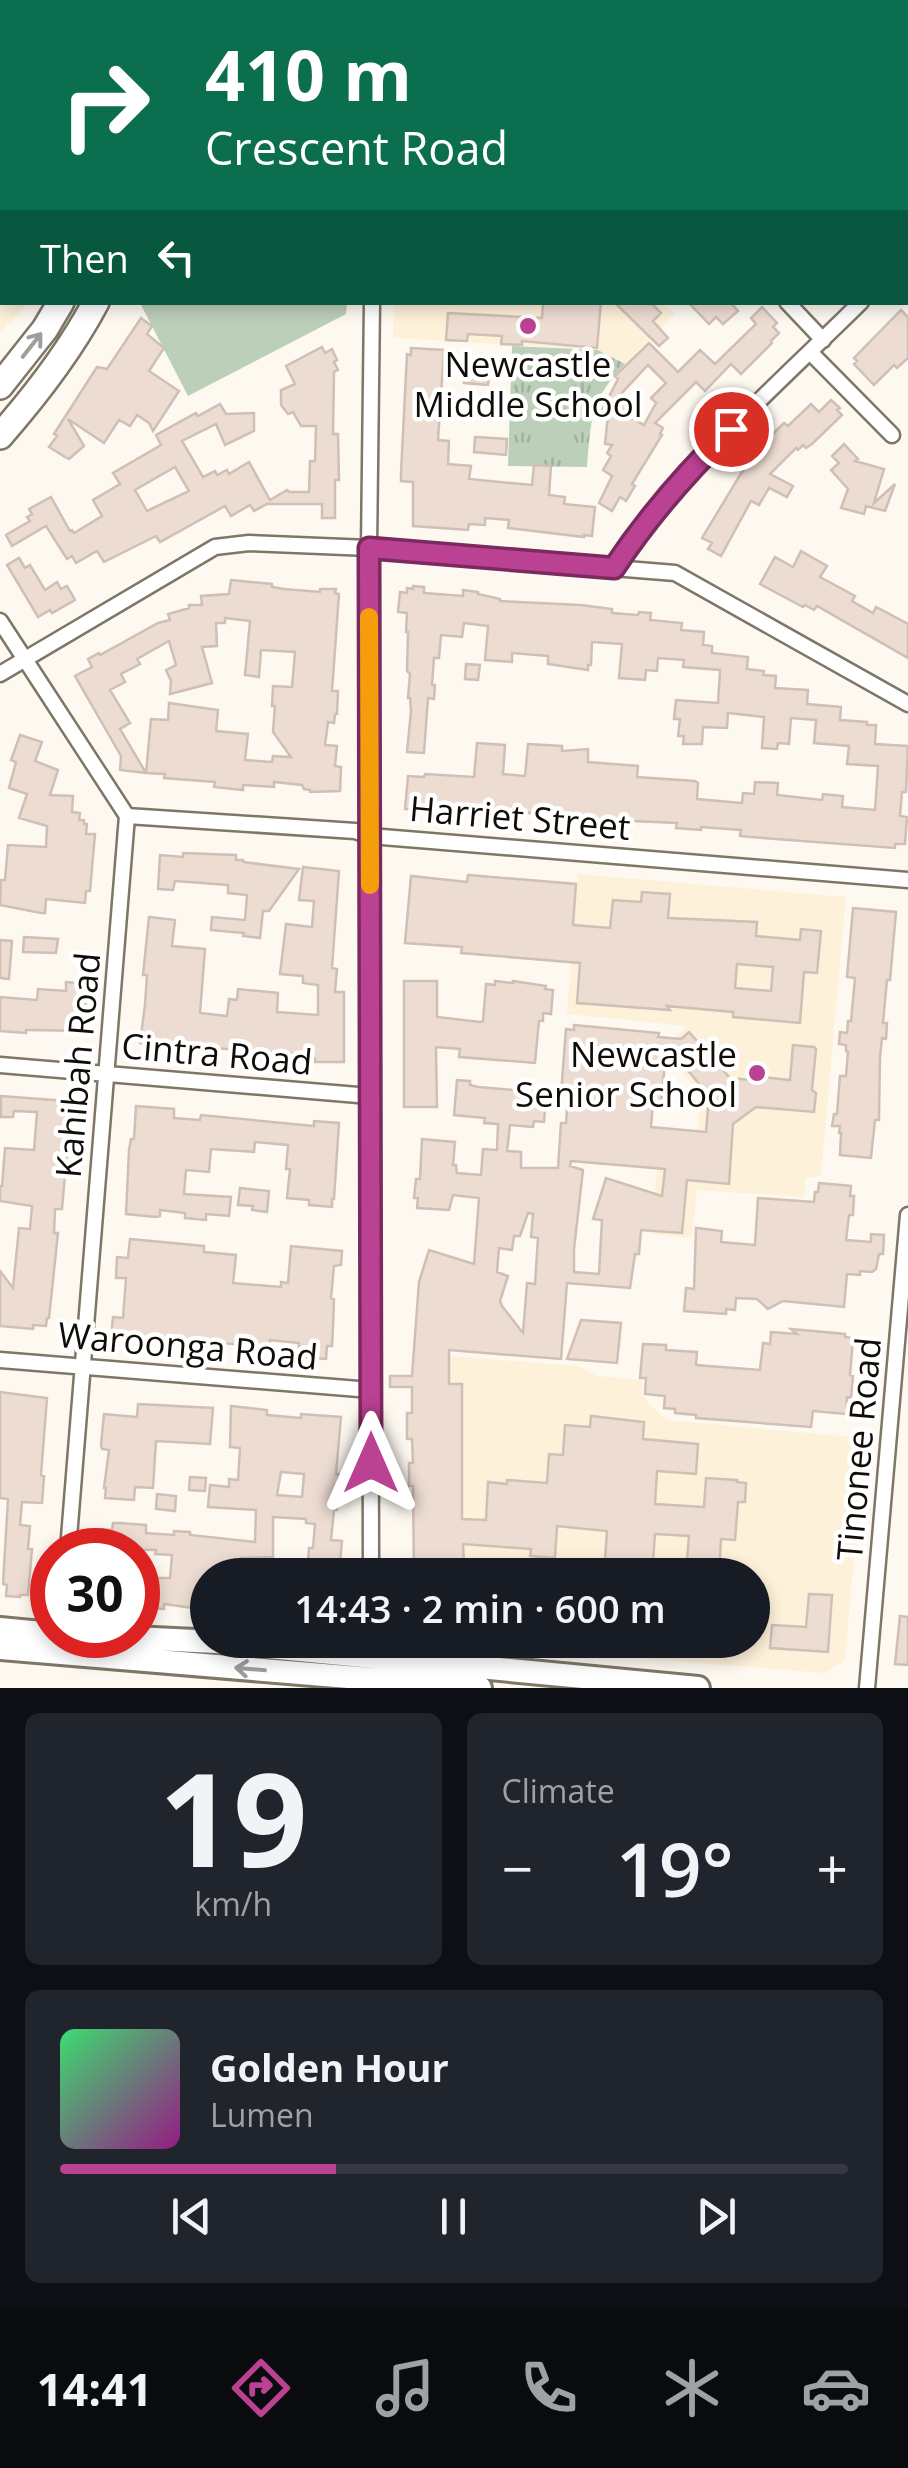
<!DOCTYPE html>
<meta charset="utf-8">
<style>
:root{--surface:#171b24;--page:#20242c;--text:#f1f3f6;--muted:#9ea1a6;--line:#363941;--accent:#bb4192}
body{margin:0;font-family:"Open Sans",sans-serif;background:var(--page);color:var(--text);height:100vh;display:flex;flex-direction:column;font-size:38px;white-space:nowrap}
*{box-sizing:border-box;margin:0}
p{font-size:32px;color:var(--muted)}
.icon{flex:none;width:55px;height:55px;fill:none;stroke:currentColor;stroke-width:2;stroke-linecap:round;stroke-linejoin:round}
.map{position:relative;height:1688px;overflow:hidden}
.details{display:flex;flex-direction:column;gap:25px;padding:25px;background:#0d0f14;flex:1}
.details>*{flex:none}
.top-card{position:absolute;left:0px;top:0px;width:910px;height:305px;box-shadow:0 5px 15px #0003;background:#0b6e4f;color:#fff;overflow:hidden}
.speed{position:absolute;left:30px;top:1528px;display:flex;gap:20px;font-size:50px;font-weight:700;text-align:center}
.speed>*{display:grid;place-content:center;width:130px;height:130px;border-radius:50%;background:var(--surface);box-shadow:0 5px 15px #0003;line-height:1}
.speed .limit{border:15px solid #d22;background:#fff;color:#111}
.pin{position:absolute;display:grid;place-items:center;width:85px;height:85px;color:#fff;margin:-42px;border:5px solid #fff;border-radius:50%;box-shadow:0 2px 10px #0007}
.me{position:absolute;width:110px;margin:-55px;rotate:0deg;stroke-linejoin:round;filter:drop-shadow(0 0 8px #0008)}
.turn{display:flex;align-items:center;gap:35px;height:210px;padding:0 40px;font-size:45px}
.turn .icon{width:130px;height:130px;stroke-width:2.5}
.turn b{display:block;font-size:70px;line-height:85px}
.then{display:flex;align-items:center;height:95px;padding:0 40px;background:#0003;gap:20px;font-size:38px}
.big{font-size:75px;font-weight:600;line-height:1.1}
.details .tile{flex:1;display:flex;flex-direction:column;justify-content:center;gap:15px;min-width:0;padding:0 35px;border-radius:15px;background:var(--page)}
.details .dial{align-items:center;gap:0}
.dial b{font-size:130px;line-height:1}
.song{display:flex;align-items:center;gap:30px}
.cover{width:120px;height:120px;border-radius:15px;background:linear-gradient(135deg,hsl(140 70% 55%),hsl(310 70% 35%))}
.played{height:10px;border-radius:5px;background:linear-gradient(90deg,var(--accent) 35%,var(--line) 35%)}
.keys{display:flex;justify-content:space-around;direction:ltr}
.heat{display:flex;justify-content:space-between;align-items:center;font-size:55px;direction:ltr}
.details .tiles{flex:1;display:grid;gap:25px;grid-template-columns:1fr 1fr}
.tile:last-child{grid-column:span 2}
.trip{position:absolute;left:190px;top:1558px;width:580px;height:100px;border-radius:50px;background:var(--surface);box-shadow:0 5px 15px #0003;font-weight:600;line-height:100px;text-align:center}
.tabs{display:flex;height:160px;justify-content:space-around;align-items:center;background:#090b0e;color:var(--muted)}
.tabs .icon{width:70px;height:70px}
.tabs .current{color:var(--accent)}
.tabs b{font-size:45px;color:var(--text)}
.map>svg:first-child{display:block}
</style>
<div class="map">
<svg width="908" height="1688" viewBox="0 0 908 1688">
<defs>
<pattern id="grass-tufts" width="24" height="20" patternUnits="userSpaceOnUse" patternTransform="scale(2.5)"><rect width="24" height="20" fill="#bccfb9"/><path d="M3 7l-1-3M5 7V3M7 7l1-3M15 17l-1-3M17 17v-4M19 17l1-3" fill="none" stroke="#a1b19e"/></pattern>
</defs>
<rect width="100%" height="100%" fill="#fef9f0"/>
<path fill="#fef1da" d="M0,0H149L148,2H2V302L28,303L0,333Z
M663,302L675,314L625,364L598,350L393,338L394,303Z
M578,874L846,897L821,1176L806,1178L804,1197L697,1190L692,1238L651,1234L657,1168L694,1170L700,1094L666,1053L667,1044L687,1026L567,1014Z
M412,1353L579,1366L597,1376L642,1380L643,1396L653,1408L668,1420L853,1437L854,1461L862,1463L845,1661L824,1673L417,1640H752V1575H414L413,1486H409V1463L413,1462L412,1439H407V1413L412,1412V1388L408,1387L407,1376L412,1375Z"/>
<path fill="url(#grass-tufts)" d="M512,346L598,350L625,364C590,400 591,420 587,467L508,466Z"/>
<path fill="#bccfb9" d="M140,303H347L346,314L188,396Z"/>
<path fill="#eddcd2" stroke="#cfbfb5" stroke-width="2.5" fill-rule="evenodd" d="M543,302H601L597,348L522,341V345L501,344L502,336L468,334L467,341L446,340L448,313L542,318Z
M614,302H650L661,313L653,321L668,338L659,346Z
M688,302H730L738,311L723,324L716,317L709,324Z
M762,307L777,323L773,327L779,333L771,341L772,343L741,374L731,364L705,391L696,382L655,423L663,428L660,434L662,435L632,484L635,486L626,501L620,497L612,511L599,503L612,476L603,470L611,456L607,453L612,445L605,444L608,415L601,412L618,379L615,376L649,343L678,372L700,350L715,364L756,324L751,318ZM648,365L666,383L651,398L656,403L644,425L623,413L631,399L621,394Z
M901,310L908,317V358L897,368L894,365L874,385L854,364L857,361L854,358Z
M141,318L152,326L147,334L164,348L149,371L179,391L153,431L149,423L137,415L130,426L119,420L104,443L68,419L84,446L69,459L65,457L49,447L57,436L54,434L97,367L107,369Z
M322,347L325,353L332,349L337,360L334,362L338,370L334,372L333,434H338L339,480H335V518H322V504H267L254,511L250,505L231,516L225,506L160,542L156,536L104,562L97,551L76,563L72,556L67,559L46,526L12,546L6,535L30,521L27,517L32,514L29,509L51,497L70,531L72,530L74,533L102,516L93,500L120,484L113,473L161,445L156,435L196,413L198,416L220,404L226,414L254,413V431L225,445L216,424L182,441L203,477L215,471L217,475L227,470L229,474L249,462L270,500L287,490L289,492H309L310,461H315L316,426H301L293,412L288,414L281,405V390L295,384L286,366ZM175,467L189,491L147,511L135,490Z
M411,348L444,350L438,440L449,441L448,464L471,466L469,479L532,485L534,465L551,466L549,495L565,497L564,504L595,507L592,536L584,535V537L508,528L509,520L485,518V525L469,524L468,530L413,526V482L401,481V473L407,354L411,355Z
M465,366L490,368L488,385L464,383Z
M831,400L840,408L837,410L842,415L812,444L806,448L803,445L798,450L796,448L770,474L793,486L787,497L769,488L759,505L751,501L721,556L708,549L712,543L702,538L743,470L762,452L758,448L784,423L788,426L811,404L819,412Z
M475,437L507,439L506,455L474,452Z
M844,444L858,459L855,461L884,469L874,503L895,484L885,511L866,506L864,514L841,508L848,489L831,470L839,463L832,456Z
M801,551L827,566L820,577L855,596L852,601L873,613L876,607L908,624V658L817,606L814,610L805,605L803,607L760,584L775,557L793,567Z
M19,558L25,568L30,565L45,590L57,582L61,589L67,586L75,600L52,613L50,610L38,617L7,565Z
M231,580L272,584V587L284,589L320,592V589H336L335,593L339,594L332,691H338L337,714H335L334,723L328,722L325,745L337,746L335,766L341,767L340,791L310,792V790L304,789L302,785L274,782V787L243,785V790L214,787L215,782L164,778L165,774L146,773L151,719L168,720L169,703L218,710L216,731L248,734L245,760L272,762L273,756L291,757L273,732L275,706H272L273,686L292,687L295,652L261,650L259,677L245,675L250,621L225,618V623H216L217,646L202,647L212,683L170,694L171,681L166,670L176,665L169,641L137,659L140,664L121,674L125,682L110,690L130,723L120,729L146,773L120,770L121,756L75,676L92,667L88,659L99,653L100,655L158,623L170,620L168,614L189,608V605H202L201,596L229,594Z
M413,586L424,587V593L463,596V590L478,592V594L500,599V601L581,605L612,609V613L638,615L639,612L651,613L650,620L682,623L681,630L704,632L703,645L712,646V653L748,657L747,669L764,671L763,675L776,676L775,688L808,690L807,704L841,707L840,720L867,722V725H876L875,744L908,746L906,792H902L900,816L907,817L905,844H895V848L750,837L740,836L741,830L701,827V830L676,828L677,823L586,819L482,808L452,806L451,811L405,809L408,776L424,777L425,774L474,777L477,743L505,745L503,774L525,776L528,744L562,746V751L588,749V762L638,766L637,777L695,781L698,783L697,799L742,803L743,793L754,794L755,782L778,783L777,795L822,800L823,794L843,796L842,807L875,810L878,766L847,764L849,746L814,743L816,720L791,718L789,744L778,743L777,749L762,748L764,717L728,713L727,728L703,727L702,744H683L684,736H678L680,719H674L676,700L718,703L720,670L683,667L684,660L658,658L657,671L646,670L645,680L619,678L622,644L592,642L591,665H588V670L548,664V656L512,653V662L485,660L488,626L464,623L462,637L441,635L439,658H434L432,685H435L434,699L428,698L424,753L407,752L411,711L410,698H408L410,674L407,671L408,632H406L407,613L398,612L400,592L407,593V588L413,589Z
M466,664L480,665L478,680L465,679Z
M20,735L42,742L35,761L58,770L50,795L73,796L72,812L80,813L79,820H84V824H87L86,834H95L90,891H86L85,903L46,899L45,913H41L0,905L1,880H5L8,845L46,847L47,826L19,818L27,794L9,788L16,762L11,760Z
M183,853L236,855V860H243V862L299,869L269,911H263L260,938L243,936L244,933L211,930L212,917L245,920L247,895L228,893V885L175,881L173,890L158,889L160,855L183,857Z
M303,867L339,871L332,968L337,969L335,992H344V1062H315V1059L299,1058V1054L140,1043L145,1005L147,975H143L149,917L175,920L172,946L205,949L200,1013L227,1016L229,999L237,1000L238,989L278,993L277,1012L318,1015V985L303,983V976L280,974L286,924L312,927L314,901L299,900Z
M468,875L576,884L573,925L610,928L613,900L641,902L642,892L670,894L668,918L757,922L756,936L800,940L801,929L821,931L817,973L804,972L800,1023L733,1017V1012L667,1006L670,1010L577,1003L580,963L461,953L462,947L405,943L411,876L467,882ZM737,964L773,967L771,991L735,988Z
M853,908L896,912L890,980H887L883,1023H887L886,1039L882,1038L880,1057L879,1120H875L871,1158L840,1155L841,1133H839L840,1126H832L834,1114H837L840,1076H846L848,1052L846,1051V1045L839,1044L840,1032L847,1033L848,1021H851L855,978L847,977Z
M24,937L58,939L56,953L23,952Z
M0,940L12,941L9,979L0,978Z
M404,981H437V1017L480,1022L483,1021L486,984L495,985V981L513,983V981L546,986L545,989L553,990L551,1014L543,1013V1021H539L535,1063L459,1057L460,1049L436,1047L437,1107H404Z
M66,982L87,984L83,1031L30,1030H26V1033L0,1031V997L37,1000L38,989L66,991Z
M574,1025L659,1033L658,1037L681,1039L689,1032L730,1078L762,1081V1077L790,1080L793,1045L814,1047L816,1049L812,1090L816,1093L814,1112L756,1107L733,1124L729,1184L687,1180L682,1233L641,1230L639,1254H635L630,1288L567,1283L561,1359L449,1350V1384H462V1519L486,1520L488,1482L507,1484V1480L547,1483L549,1454L563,1455L565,1425L590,1427L591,1416L644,1422L643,1439L698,1444L696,1474L657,1471L655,1504L704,1507L706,1478L737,1480V1482L746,1483L745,1502H738L735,1540L721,1539L719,1575H691V1572H686L689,1536L655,1534L652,1575H604L607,1531L557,1526L555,1558L530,1556L531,1549L463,1544L464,1564H448V1575H414L413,1486H409V1463H413L412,1439H407V1413H412V1387H390V1376H412L419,1282L429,1250L474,1264L479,1198L453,1195L449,1210L417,1208L418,1198H414L416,1179H420L422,1139L455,1142L453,1165H456L457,1173L481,1175L483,1149L497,1150L498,1124L484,1123L485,1118L454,1115L457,1080L470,1081V1085L479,1087L537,1092L536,1096L546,1097L544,1122L534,1121L533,1127L510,1125L507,1151L521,1152V1168H558L561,1123H566L568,1095L561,1094L566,1029L574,1030ZM667,1045L709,1096L706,1132L651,1127L653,1102H661ZM571,1161L665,1169L662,1196L606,1178L593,1219L602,1220L599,1274L574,1272V1249L583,1170L570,1166ZM528,1213L533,1214L531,1237L538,1238L535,1284L527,1283L523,1333L502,1306L500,1301L508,1276L497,1272L499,1248L512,1250L514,1236H520Z
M1,1096L66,1101V1105L71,1106L62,1209H55L54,1233H58L49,1318H47L46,1326L33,1325V1329L0,1326V1271L13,1288L19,1228L30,1229L32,1206L0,1201V1186H2L5,1148L34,1150L37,1112L14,1111L13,1117H1Z
M136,1106L174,1109V1118L200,1120L201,1115L314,1126V1121L339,1123L334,1199H332V1207L309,1205V1200L287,1198L290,1169H286L288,1145L255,1142L254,1152L211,1149L209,1172L186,1170L184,1194L231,1197L229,1216L206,1214V1220L185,1218V1213L160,1210V1216L156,1217L126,1214L129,1150L131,1139H134Z
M819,1183L851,1186L850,1196H854L853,1215H849L846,1240L871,1242V1234L884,1235L883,1254H879L876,1269L872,1272L860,1271V1275L847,1274L844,1307L783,1301L768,1309L757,1299L736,1298L735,1310L726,1309V1314L684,1311L686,1288L694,1289L696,1228L722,1231L721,1242L755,1245L758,1198L814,1202L815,1192H818Z
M240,1188L269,1191L267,1212L252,1210L253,1206L238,1205Z
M130,1239L204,1246V1252L236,1255L233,1283L281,1287V1282L288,1283L291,1246L342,1251L341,1265L334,1266L331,1298L334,1299L333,1327L332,1346H327L326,1359L298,1357L299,1343L270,1340L269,1349L257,1348V1345L111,1338L113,1317L123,1318L126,1278H116L117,1257L128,1258Z
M581,1320L621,1323L617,1363L567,1359Z
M791,1329L845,1334V1337L853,1338L850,1375L853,1376L851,1398L847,1397L846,1414L813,1411L811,1427L696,1418V1415L675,1413V1409L664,1408L665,1396L645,1394L646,1378H640L643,1344L666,1345V1350L697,1352L696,1365L760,1370L763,1343L770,1344L771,1332L797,1334Z
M0,1392L47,1398L41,1475L44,1476L42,1503L22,1502L20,1525L30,1526L28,1549H32L28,1595H20V1597L6,1596L7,1585L3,1584L8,1499L0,1498Z
M138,1404L213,1408L210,1444L156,1441L153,1488L135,1487L134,1500L105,1498L106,1488H104L109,1450L102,1449L101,1445L104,1414L137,1417Z
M231,1406L267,1410V1415L301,1418V1414L341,1417L336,1474H339L337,1510H334L331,1540L342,1541L339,1575H307L309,1548H313L315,1524L306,1523V1519L273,1517V1557L241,1558L240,1575H208V1610L164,1604V1609L138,1607V1581L145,1582V1578H170L172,1555L155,1554L156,1550L99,1549L101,1529L112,1530L113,1523H119L146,1525V1533L174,1535V1531L190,1532V1535L255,1542L256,1510L208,1507L210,1485L229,1487V1479L238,1480L240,1448L230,1447ZM281,1472L304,1474L302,1497L277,1495Z
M190,1477L206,1478L205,1491L189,1490Z
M157,1494L176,1496L175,1511L156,1509Z
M809,1594L832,1595L828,1652L770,1648L772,1625L806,1627Z
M900,1616L908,1617V1665L895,1664Z"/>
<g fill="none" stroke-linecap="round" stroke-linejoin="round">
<defs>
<path id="street" d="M386,2V0
M908,136V137
M908,258V257
M787,302L823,340
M810,352L892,435
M614,568C682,467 775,387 861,302
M0,621L127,816L68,1550
M0,674L215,547L249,543L369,548L675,573L908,704
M127,816L355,831L370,836L908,880
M0,1065L370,1096
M0,1360L371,1390
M371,1575L369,548L372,302
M867,1688L908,1215"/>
<path id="primary" d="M0,1629L52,1634
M71,1635L216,1642L698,1688
M0,1648L480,1688"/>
<path id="highway" d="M188,2V0
M216,2V0
M0,386L45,329L61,302
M0,436C36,395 70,351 96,302"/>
</defs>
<use href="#street" stroke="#7e7768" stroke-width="19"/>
<use href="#primary" stroke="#7e7768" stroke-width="28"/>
<use href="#highway" stroke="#7e7768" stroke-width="30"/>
<use href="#street" stroke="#fff" stroke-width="14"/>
<use href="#primary" stroke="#fff" stroke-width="22"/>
<use href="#highway" stroke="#fff" stroke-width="25"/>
</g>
<defs><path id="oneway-shaft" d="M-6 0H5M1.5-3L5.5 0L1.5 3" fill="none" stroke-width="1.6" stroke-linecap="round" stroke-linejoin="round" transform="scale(2.5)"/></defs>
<g stroke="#9f9e9c">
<use href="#oneway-shaft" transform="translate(32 345) rotate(-52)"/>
<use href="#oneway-shaft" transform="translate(250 1669) rotate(-175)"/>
</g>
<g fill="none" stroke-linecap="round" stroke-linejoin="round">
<defs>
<path id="route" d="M371,1463L369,548L614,568C647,518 688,471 731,429"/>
</defs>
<use href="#route" stroke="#7a2a5f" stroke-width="25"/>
<use href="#route" stroke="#bb4192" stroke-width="18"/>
<path stroke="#f59e0b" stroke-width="18" d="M369,617L370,885"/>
</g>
<g fill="#bb4192" stroke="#fff" stroke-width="4">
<circle cx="528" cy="326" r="10"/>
<circle cx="757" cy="1073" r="10"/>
</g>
<g text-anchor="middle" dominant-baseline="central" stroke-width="9" stroke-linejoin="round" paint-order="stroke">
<g font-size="35" fill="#100d08" stroke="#fff">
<text x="528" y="363">Newcastle<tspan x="528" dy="40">Middle School</tspan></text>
<text x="737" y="1053" text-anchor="end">Newcastle<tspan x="737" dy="40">Senior School</tspan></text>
</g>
<g font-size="35" fill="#100d08" stroke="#fff">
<text transform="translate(520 817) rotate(5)">Harriet Street</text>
<text transform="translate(217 1053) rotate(5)">Cintra Road</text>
<text transform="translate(77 1065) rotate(-85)">Kahibah Road</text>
<text transform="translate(188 1345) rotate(5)">Waroonga Road</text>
<text transform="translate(858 1449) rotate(-85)">Tinonee Road</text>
</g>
</g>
</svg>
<div class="speed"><div class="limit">30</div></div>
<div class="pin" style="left:731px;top:429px;background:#d93025"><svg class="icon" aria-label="arrive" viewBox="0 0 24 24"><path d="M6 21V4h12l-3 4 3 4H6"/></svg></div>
<svg class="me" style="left:371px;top:1463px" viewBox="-20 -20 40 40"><path d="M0-17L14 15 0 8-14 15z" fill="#bb4192" stroke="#fff" stroke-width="4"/></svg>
<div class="trip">14:43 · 2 min · 600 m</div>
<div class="top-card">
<div class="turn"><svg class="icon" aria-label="right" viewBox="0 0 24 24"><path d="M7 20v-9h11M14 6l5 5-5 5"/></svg><div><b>410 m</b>Crescent Road</div></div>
<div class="then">Then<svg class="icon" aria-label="left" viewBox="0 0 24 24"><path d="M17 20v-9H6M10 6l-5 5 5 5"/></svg></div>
</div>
</div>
<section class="details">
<div class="tiles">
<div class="tile dial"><b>19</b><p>km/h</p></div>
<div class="tile"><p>Climate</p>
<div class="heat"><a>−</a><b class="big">19°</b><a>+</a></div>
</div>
<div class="tile">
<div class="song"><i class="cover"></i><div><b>Golden Hour</b><p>Lumen</p></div></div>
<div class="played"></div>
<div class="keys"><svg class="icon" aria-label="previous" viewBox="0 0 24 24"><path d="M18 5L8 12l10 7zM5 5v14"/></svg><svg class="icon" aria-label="pause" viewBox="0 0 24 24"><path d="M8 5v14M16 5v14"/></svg><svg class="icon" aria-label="next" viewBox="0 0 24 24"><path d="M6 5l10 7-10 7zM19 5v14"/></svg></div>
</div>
</div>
</section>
<nav class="tabs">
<b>14:41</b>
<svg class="icon current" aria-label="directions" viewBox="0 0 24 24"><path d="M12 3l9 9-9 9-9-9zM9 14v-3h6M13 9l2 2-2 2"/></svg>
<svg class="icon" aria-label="music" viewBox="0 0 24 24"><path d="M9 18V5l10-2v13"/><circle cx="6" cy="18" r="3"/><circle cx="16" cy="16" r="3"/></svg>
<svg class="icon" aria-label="phone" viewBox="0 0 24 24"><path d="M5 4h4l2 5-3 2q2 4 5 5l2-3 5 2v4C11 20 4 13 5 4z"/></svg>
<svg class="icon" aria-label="climate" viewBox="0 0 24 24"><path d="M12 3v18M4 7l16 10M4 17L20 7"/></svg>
<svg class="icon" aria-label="car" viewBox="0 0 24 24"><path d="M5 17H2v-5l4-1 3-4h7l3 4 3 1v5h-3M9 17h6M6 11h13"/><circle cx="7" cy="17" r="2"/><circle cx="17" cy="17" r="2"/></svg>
</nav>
